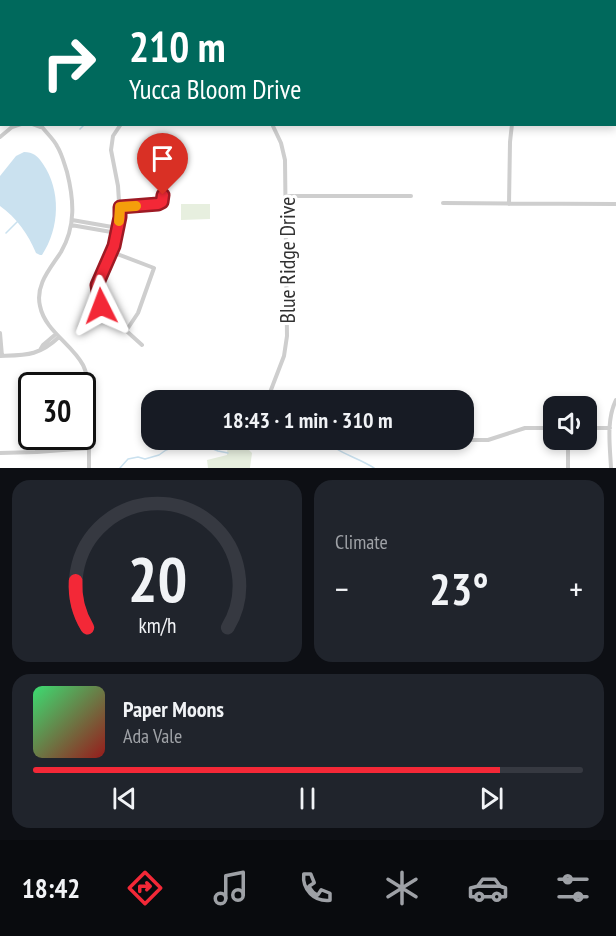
<!DOCTYPE html>
<meta charset="utf-8">
<style>
:root{--surface:#171b24;--page:#20242c;--text:#f1f3f6;--muted:#9ea1a6;--line:#363941;--accent:#f32837}
body{margin:0;font-family:"PT Sans Narrow",sans-serif;background:var(--page);color:var(--text);height:100vh;display:flex;flex-direction:column;font-size:22px;white-space:nowrap}
*{box-sizing:border-box;margin:0}
p{font-size:20px;color:var(--muted)}
.icon{flex:none;width:33px;height:33px;fill:none;stroke:currentColor;stroke-width:2;stroke-linecap:round;stroke-linejoin:round}
.map{position:relative;height:468px;overflow:hidden}
.side{display:flex;flex-direction:column;gap:12px;padding:12px;background:#0d0f14;flex:1}
.side>*{flex:none}
.hud{position:absolute;left:0px;top:0px;width:616px;height:126px;box-shadow:0 3px 9px #0003;background:#00695c;color:#fff;overflow:hidden}
.tools{position:absolute;left:543px;top:396px;display:grid;gap:12px}
.tools a{display:grid;place-items:center;width:54px;height:54px;border-radius:12px;background:var(--surface);box-shadow:0 3px 9px #0003;font-size:30px}
.speed{position:absolute;left:18px;top:372px;display:flex;gap:12px;font-size:30px;font-weight:700;text-align:center}
.speed>*{display:grid;place-content:center;width:78px;height:78px;border-radius:50%;background:var(--surface);box-shadow:0 3px 9px #0003;line-height:1}
.speed .limit{border:3px solid #111;border-radius:9px;background:#fff;color:#111}
.pin{position:absolute;display:grid;place-items:center;width:51px;height:51px;color:#fff;margin:-62px -26px;border-radius:50% 50% 50% 0;rotate:-45deg;box-shadow:0 0 6px #0007}
.pin .icon{rotate:45deg}
.me{position:absolute;width:66px;margin:-33px;rotate:357deg;stroke-linejoin:round;filter:drop-shadow(0 0 4px #0008)}
.turn{display:flex;align-items:center;gap:21px;height:126px;padding:0 30px;font-size:27px}
.turn .icon{width:78px;height:78px;stroke-width:2.5}
.turn b{display:block;font-size:42px;line-height:51px}
.big{font-size:45px;font-weight:600;line-height:1.1}
.side .tile{flex:1;display:flex;flex-direction:column;justify-content:center;gap:9px;min-width:0;padding:0 21px;border-radius:18px;background:var(--page)}
.side .dial{align-items:center;gap:0}
.dial svg{height:156px;overflow:visible;fill:none;stroke:var(--line);stroke-width:7;stroke-linecap:round;text-anchor:middle}
.dial text{fill:var(--text);stroke:none}
.song{display:flex;align-items:center;gap:18px}
.cover{width:72px;height:72px;border-radius:9px;background:linear-gradient(135deg,hsl(140 70% 55%),hsl(0 70% 35%))}
.played{height:6px;border-radius:3px;background:linear-gradient(90deg,var(--accent) 85%,var(--line) 85%)}
.keys{display:flex;justify-content:space-around;direction:ltr}
.heat{display:flex;justify-content:space-between;align-items:center;font-size:33px;direction:ltr}
.side .tiles{flex:1;display:grid;gap:12px;grid-template-columns:1fr 1fr}
.tile:last-child{grid-column:span 2}
.trip{position:absolute;left:141px;top:390px;width:333px;height:60px;border-radius:18px;background:var(--surface);box-shadow:0 3px 9px #0003;font-weight:600;line-height:60px;text-align:center}
.menu{display:flex;height:96px;justify-content:space-around;align-items:center;background:#090b0e;color:var(--muted)}
.menu .icon{width:42px;height:42px}
.menu .selected{color:var(--accent)}
.menu b{font-size:27px;color:var(--text)}
.map>svg:first-child{display:block}
</style>
<div class="map">
<svg width="616" height="468" viewBox="0 0 616 468">
<rect width="100%" height="100%" fill="#fff"/>
<path fill="#e7efdf" d="M181,204H210V219L181,220Z
M228,440H242L245,442L247,448L252,453L250,468H208L207,460L227,455Z"/>
<path fill="#cae1ef" d="M24,152C33,152 38,156 43,164C61,190 60,228 42,255H40L36,253C28,234 17,218 0,206V176L16,156Z"/>
<g fill="none" stroke-linecap="round" stroke-linejoin="round">
<path stroke="#cae1ef" stroke-width="1.5" d="M80,129L85,124
M6,233L18,221
M324,440C339,454 357,457 374,468
M183,443L208,447L218,451L228,453
M120,468L128,459L138,457L145,459L159,455L166,450L181,445L185,440"/>
<path stroke="#cecece" stroke-width="4" d="M531,0V2
M238,2V0
M246,2V0
M0,43L2,46
M32,124L40,127
M40,124C45,132 53,138 57,146C62,154 64,163 67,172C74,200 76,226 61,252C50,269 35,285 40,306C45,331 72,344 83,365C86,371 87,377 89,383V468
M121,124L113,136L111,150L118,186L120,217L114,246L99,279L97,285V291L101,306L111,317L142,345
M0,137L12,127L21,124
M287,196H411
M443,203L616,204
M509,204L510,142L512,124
M120,207L158,204L162,202L163,195V156
M72,220L118,228
M71,225L117,233
M112,252L154,268L138,313L126,331
M0,333L2,356
M40,350L43,345L56,334
M0,356C26,355 39,356 59,337
M269,395L284,356L287,336L285,160L281,143L272,124
M586,428H610
M448,440H488L525,428H554
M37,452V436
M0,453L37,452L89,448
M568,468V440
M611,468C610,446 606,420 616,400"/>
</g>
<g fill="none" stroke-linecap="round" stroke-linejoin="round">
<defs>
<path id="route" d="M101,306L99,300L97,285L114,246L120,217V207L158,204L162,202L163,195"/>
</defs>
<use href="#route" stroke="#9e1a24" stroke-width="15"/>
<use href="#route" stroke="#f32837" stroke-width="10"/>
<path stroke="#f59e0b" stroke-width="10" d="M119,221L120,207L136,206"/>
</g>
<g text-anchor="middle" dominant-baseline="central" stroke-width="6" stroke-linejoin="round" paint-order="stroke">
<g font-size="22" fill="#313131" stroke="#fff">
<text transform="translate(287 260) rotate(-90)">Blue Ridge Drive</text>
</g>
</g>
</svg>
<div class="tools">
<a><svg class="icon" aria-label="sound" viewBox="0 0 24 24"><path d="M4 9h4l5-4v14l-5-4H4zM17 9q2 3 0 6"/></svg></a>
</div>
<div class="speed"><div class="limit">30</div></div>
<div class="pin" style="left:163px;top:195px;background:#d93025"><svg class="icon" aria-label="arrive" viewBox="0 0 24 24"><path d="M6 21V4h12l-3 4 3 4H6"/></svg></div>
<svg class="me" style="left:101px;top:306px" viewBox="-20 -20 40 40"><path d="M0-17L14 15 0 8-14 15z" fill="#f32837" stroke="#fff" stroke-width="4"/></svg>
<div class="trip">18:43 · 1 min · 310 m</div>
<div class="hud">
<div class="turn"><svg class="icon" aria-label="right" viewBox="0 0 24 24"><path d="M7 20v-9h11M14 6l5 5-5 5"/></svg><div><b>210 m</b>Yucca Bloom Drive</div></div>
</div>
</div>
<section class="side">
<div class="tiles">
<div class="tile dial"><svg viewBox="0 0 100 80">
<path d="M14 69A42 42 0 1 1 86 69"/>
<path d="M14 69A42 42 0 0 1 8 45" stroke="#f32837"/>
<text x="50" y="56" font-size="32" font-weight="700">20</text>
<text x="50" y="72" font-size="11">km/h</text>
</svg></div>
<div class="tile"><p>Climate</p>
<div class="heat"><a>−</a><b class="big">23°</b><a>+</a></div>
</div>
<div class="tile">
<div class="song"><i class="cover"></i><div><b>Paper Moons</b><p>Ada Vale</p></div></div>
<div class="played"></div>
<div class="keys"><svg class="icon" aria-label="previous" viewBox="0 0 24 24"><path d="M18 5L8 12l10 7zM5 5v14"/></svg><svg class="icon" aria-label="pause" viewBox="0 0 24 24"><path d="M8 5v14M16 5v14"/></svg><svg class="icon" aria-label="next" viewBox="0 0 24 24"><path d="M6 5l10 7-10 7zM19 5v14"/></svg></div>
</div>
</div>
</section>
<nav class="menu">
<b>18:42</b>
<svg class="icon selected" aria-label="directions" viewBox="0 0 24 24"><path d="M12 3l9 9-9 9-9-9zM9 14v-3h6M13 9l2 2-2 2"/></svg>
<svg class="icon" aria-label="music" viewBox="0 0 24 24"><path d="M9 18V5l10-2v13"/><circle cx="6" cy="18" r="3"/><circle cx="16" cy="16" r="3"/></svg>
<svg class="icon" aria-label="phone" viewBox="0 0 24 24"><path d="M5 4h4l2 5-3 2q2 4 5 5l2-3 5 2v4C11 20 4 13 5 4z"/></svg>
<svg class="icon" aria-label="climate" viewBox="0 0 24 24"><path d="M12 3v18M4 7l16 10M4 17L20 7"/></svg>
<svg class="icon" aria-label="car" viewBox="0 0 24 24"><path d="M5 17H2v-5l4-1 3-4h7l3 4 3 1v5h-3M9 17h6M6 11h13"/><circle cx="7" cy="17" r="2"/><circle cx="17" cy="17" r="2"/></svg>
<svg class="icon" aria-label="filters" viewBox="0 0 24 24"><path d="M4 7h16M4 17h16"/><circle cx="9" cy="7" r="2"/><circle cx="15" cy="17" r="2"/></svg>
</nav>
